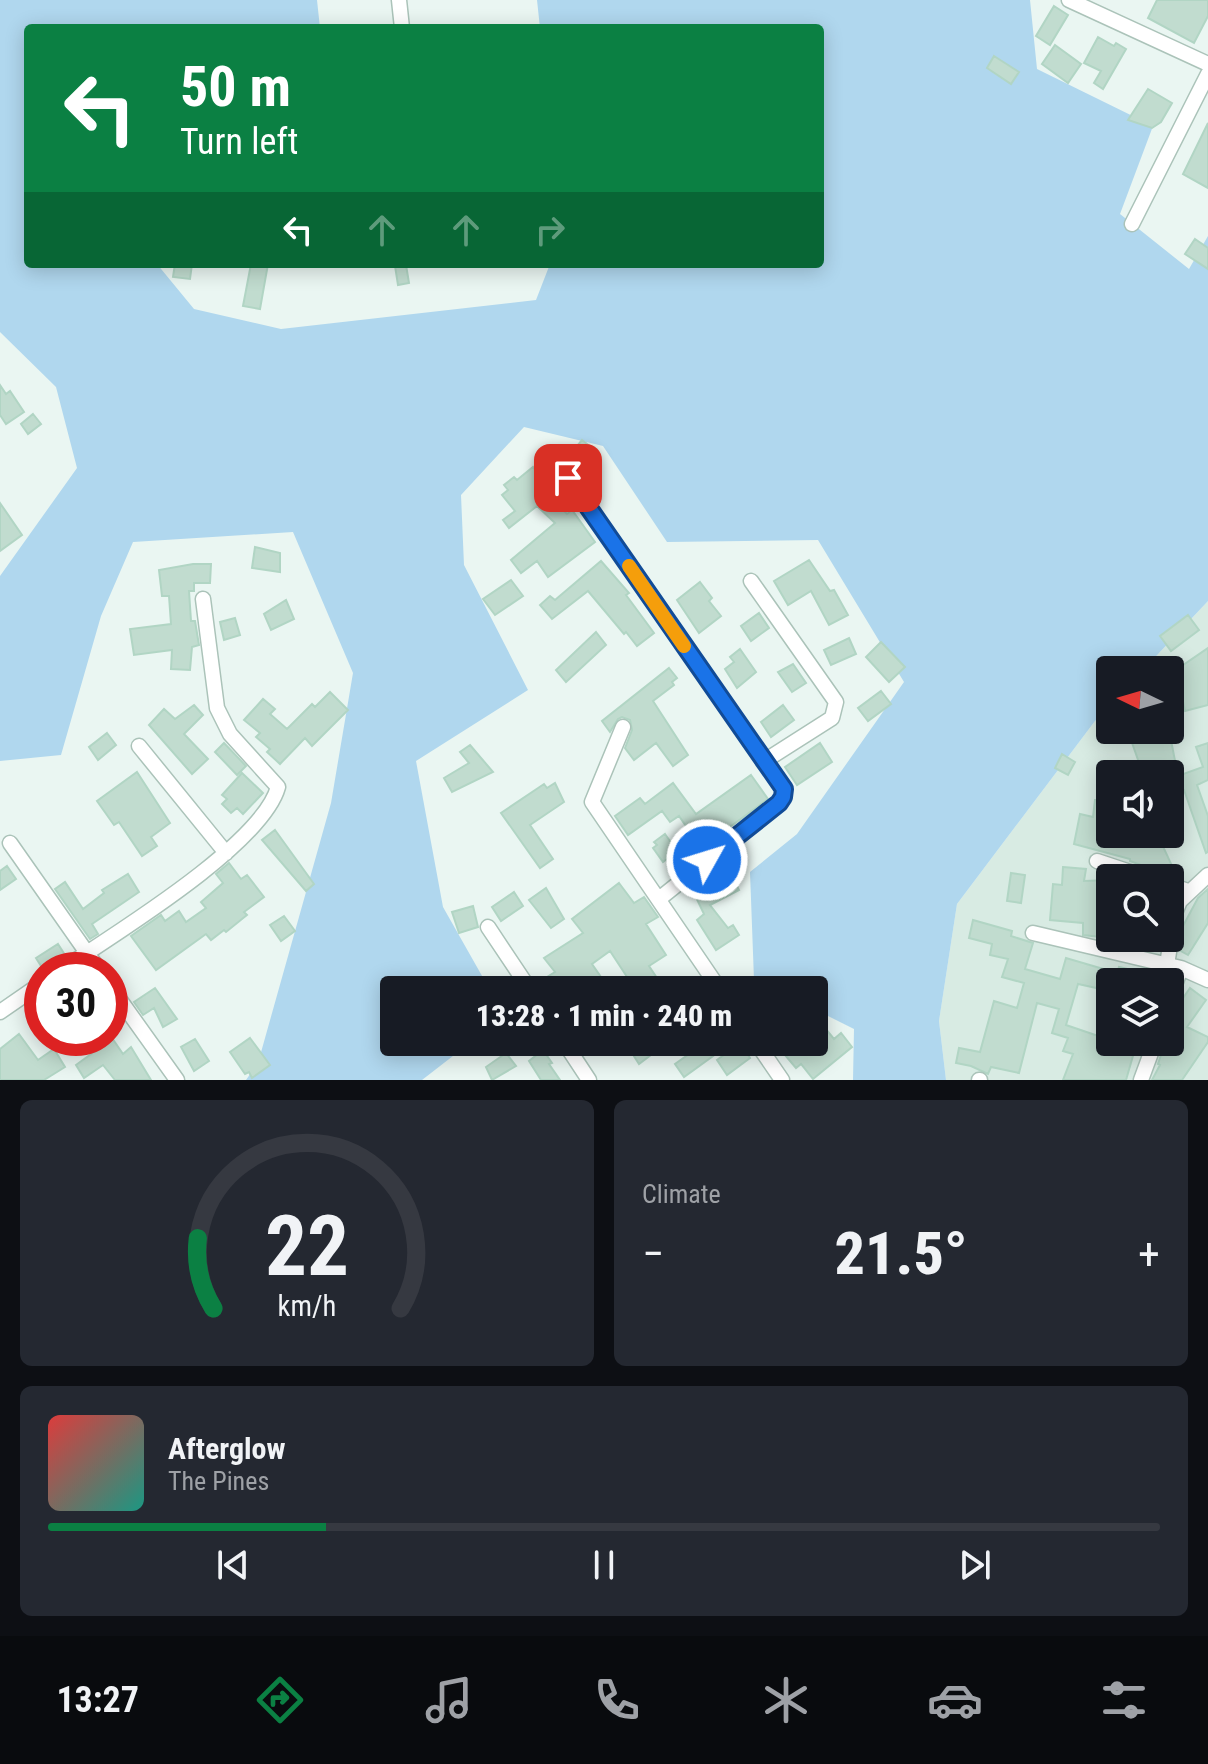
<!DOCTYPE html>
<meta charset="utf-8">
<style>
:root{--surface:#171b24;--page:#242831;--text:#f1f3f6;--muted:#9ea1a6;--line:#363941;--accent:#0b8043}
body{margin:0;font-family:"Roboto Condensed",sans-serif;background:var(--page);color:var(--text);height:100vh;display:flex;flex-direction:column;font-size:30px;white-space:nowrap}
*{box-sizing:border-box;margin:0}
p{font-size:26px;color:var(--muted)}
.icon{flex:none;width:44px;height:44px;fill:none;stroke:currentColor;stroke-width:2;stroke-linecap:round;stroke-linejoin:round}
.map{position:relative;height:1080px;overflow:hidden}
.panel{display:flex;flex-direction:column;gap:20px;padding:20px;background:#0d0f14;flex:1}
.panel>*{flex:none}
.banner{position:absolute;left:24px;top:24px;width:800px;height:244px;border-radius:8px;box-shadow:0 4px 20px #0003;background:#0b8043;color:#fff;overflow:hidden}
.needle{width:52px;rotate:275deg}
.buttons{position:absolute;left:1096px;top:656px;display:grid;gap:16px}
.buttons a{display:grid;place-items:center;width:88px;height:88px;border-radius:8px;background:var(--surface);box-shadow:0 4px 20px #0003;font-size:40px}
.speed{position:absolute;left:24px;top:952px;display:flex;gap:16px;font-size:40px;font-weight:700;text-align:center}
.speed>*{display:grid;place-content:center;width:104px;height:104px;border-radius:50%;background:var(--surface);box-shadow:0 4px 20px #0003;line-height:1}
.speed .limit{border:12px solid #d22;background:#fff;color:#111}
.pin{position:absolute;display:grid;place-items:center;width:68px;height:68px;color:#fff;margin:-34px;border-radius:16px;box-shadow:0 4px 12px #0006}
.me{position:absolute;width:88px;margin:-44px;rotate:51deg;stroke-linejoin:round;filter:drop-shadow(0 0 6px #0008)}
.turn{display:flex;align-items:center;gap:28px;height:168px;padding:0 24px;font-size:36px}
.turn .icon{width:104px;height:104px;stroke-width:2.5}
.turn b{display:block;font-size:56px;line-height:68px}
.lanes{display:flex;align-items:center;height:76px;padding:0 24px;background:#0003;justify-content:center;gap:40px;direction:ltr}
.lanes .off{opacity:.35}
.big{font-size:60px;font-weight:800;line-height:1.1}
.panel .card{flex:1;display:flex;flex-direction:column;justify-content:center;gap:12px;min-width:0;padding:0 28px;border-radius:12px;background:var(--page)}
.panel .dial{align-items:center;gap:0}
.dial svg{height:208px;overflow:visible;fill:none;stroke:var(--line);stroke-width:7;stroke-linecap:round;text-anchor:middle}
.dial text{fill:var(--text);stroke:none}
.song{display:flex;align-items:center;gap:24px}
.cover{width:96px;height:96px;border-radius:12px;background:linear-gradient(135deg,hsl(0 70% 55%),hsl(170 70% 35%))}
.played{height:8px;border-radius:4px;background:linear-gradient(90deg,var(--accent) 25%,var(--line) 25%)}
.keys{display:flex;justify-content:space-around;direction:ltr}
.heat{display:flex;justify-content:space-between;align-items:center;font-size:44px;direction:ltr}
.panel .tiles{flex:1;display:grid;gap:20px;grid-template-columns:1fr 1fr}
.card:last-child{grid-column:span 2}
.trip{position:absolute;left:380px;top:976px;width:448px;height:80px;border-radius:8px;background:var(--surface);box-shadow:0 4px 20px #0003;font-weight:800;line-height:80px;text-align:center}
.menu{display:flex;height:128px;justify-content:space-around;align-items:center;background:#090b0e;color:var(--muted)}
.menu .icon{width:56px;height:56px}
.menu .current{color:var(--accent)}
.menu b{font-size:36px;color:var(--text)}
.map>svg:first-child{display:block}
</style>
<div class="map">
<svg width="1208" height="1080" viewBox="0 0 1208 1080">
<rect width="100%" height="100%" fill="#eaf6f2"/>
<path fill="#d8ebe3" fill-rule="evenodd" d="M1208,601V1080H946L939,1021L957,904L1095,721L1110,706V730H1170V670H1143ZM1110,774H1170V834H1110ZM1110,878H1170V938H1110ZM1110,982H1170V1042H1110Z"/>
<path fill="#b0d7ee" d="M0,0H317L320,28H28V264H157L194,309L281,329L536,300L550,264H820V28H540L537,0H1030L1037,69L1153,126L1120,214L1189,269L1208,236V601L1143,670H1110V706L1095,721L957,904L939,1021L946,1080H853L854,1029L814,1009V990H775L754,980L750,872L797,834L904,682L818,540L667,542L603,446L524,427L461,495L464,565L528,690L416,761L443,907L490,990H394V1042H471L422,1080H246L258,1063L331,803L353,673L293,532L133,542L101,616L61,755L0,761V576L77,468L56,387L0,332Z"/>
<path fill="#c1dccf" stroke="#b1d5c4" stroke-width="2" d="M1157,0H1208V16L1194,43L1148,18Z
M1054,6L1068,15L1050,45L1036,36Z
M1098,37L1114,46L1116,43L1126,49L1103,89L1094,83L1101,71L1084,63Z
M1055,45L1081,64L1068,83L1042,64Z
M994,56L1019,72L1011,84L987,68Z
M1148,89L1172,103L1161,122L1152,128L1128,120Z
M1208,123V188L1183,174Z
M1195,239L1208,248V269L1185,254Z
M175,264H192L190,279L173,277Z
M251,264H268L260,309L243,306Z
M406,265L409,283L398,285L395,266Z
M0,385L6,394L10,391L24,412L6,424L0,415Z
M33,414L41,424L28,434L21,424Z
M582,440L592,448L579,464L569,456Z
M533,467L548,485L557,477L562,486L549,496L567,514L572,510L595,542L548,577L537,561L521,573L511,560L555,523L537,506L509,528L503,520L515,511L502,495L508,490L504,485L514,477L517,480Z
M0,503L22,535L0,551Z
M255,547L280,553V572L252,568Z
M809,560L830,591L834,590L848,615L829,625L811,591L788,605L774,581Z
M601,561L629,593L626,595L654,633L637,646L626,632L624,634L588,591L552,619L540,605L550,596L555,600Z
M193,564H211L210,583H194V591H189L191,621H195L199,645L192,647L190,670L171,669L172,650L134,655L130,629L171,624L169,596H162L159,570Z
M511,580L523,596L495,615L483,599Z
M700,582L712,598L709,601L721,616L699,633L677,600Z
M286,600L294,619L271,630L264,614Z
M759,613L769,628L751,641L741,626Z
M1188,615L1199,630L1171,651L1160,636Z
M235,618L240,635L224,640L220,622Z
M596,632L606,645L566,682L556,670Z
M849,638L856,654L831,665L824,650Z
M881,642L905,667L889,682L866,657Z
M1208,648V705L1185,711L1182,697L1170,700V674Z
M740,649L756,672L737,688L725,669L734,662L730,657Z
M793,664L806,683L792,692L778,672Z
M669,668L677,678L672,682L674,685L653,701L688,755L673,766L656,743L634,760L625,748L632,730L630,720L622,717L618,719L610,732L602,721Z
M881,691L891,704L868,721L858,708Z
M330,692L348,710L312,746L305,738L280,764L267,752L270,749L256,737L260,733L244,720L263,699L275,709L270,714L287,729L312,704L315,707Z
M194,705L203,715L184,734L208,759L192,774L149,725L164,709L175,719Z
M783,705L794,720L771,737L761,722Z
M1150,730H1169L1178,776L1203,767L1196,747L1208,743V780L1197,785L1208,816V852L1206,853L1184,790L1170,795V774H1143L1130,737Z
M107,733L116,745L98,760L89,747Z
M224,743L246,766L237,775L215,752Z
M820,743L832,762L797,785L785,767Z
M470,745L493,772L452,792L444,778L469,763L460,752Z
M1062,754L1075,762L1068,775L1055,768Z
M137,772L170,823L151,837L157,846L142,856L119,822L114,825L97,801Z
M242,773L263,793L243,814L237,808L231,813L222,804L227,799L222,795Z
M751,775L768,799L701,848L679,816L670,822L662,811L628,835L615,816L640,798L645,804L673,783L696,814Z
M555,783L564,802L530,825L553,859L540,868L501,813L544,784L547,788Z
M1095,800L1110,801V834H1127L1130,842L1143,844L1149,841L1150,845L1160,840L1173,868L1158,876L1152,869L1130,861V859L1074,844L1080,814L1093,817Z
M275,830L314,884L306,891L262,840Z
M665,834L677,851L663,862L653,848L657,845L654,842Z
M229,863L241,879L247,875L264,897L244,912L247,915L226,932L224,930L211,940L206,934L156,970L131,936L161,915L165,921L179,911L186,922L206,908L201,902L223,883L216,874Z
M7,866L16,879L0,890V871Z
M727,866L739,890L710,905L728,928L733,925L739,935L716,950L697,920L704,914L691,887Z
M1063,867L1086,869L1084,881L1110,880V938L1083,935V923L1050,920L1053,884L1062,885Z
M1011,873L1025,875L1021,903L1007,901Z
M128,874L139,892L92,924L98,934L90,939L55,889L65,882L83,909L104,893L102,890Z
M619,883L634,903L644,897L658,917L646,924L666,955L649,966L665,990H622L631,983L610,951L592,964L610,990H575L569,981L557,990L547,977L555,972L544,958L583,933L572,919Z
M546,888L564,919L551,928L529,900Z
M1208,889V923L1188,955L1179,950L1183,926L1198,898Z
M514,892L523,906L501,921L492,907Z
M473,906L478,927L459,933L452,912Z
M284,916L295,931L281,941L270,925Z
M973,920L1012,931L1011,936L1033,943L1025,969L1060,979L1066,958L1117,973L1119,967L1166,978L1165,982H1110V991L1078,984L1066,1025L1110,1040V1042H1137L1126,1080H1063L1073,1054L1063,1051L1068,1038L1052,1033L1059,1009L1037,1003L1019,1073L991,1067L988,1074L971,1066L956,1063L959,1048L980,1052L994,1001L1017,1008L1024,983L1002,977L1008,959L990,955L992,944L969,938Z
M58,944L65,955L43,969L36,958Z
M155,988L177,1019L163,1027L154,1008L143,1015L134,1002Z
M1190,988L1206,1000L1187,1027L1208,1037V1042L1182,1080H1152L1160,1065L1158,1064L1162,1052L1170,1042V1017Z
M820,1022L834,1039L841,1033L852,1047L813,1079L801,1064L796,1068L774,1042H814V1027Z
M19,1034L38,1060L54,1049L65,1067L44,1080H0V1049Z
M95,1038H112L123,1054L131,1047L151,1080H115L103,1065L84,1078L76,1065L102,1046Z
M250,1038L270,1065L252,1078L249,1072L245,1074L230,1052Z
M195,1039L209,1061L194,1071L181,1047Z
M625,1042H668L639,1064Z
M706,1042H714L720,1051L684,1077L675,1064Z
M740,1043L750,1058L727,1075L717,1060Z
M543,1050L552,1063L549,1064L560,1080H541L529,1061Z
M506,1053L516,1066L492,1080L486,1067Z"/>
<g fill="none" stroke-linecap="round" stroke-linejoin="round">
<defs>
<path id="minor" d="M399,0L402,28
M1069,0L1208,64
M1132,224L1208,74
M568,478L784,789L783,797L779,803L659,899
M751,581L836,702L832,718L763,762
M623,727L592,802L720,990
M139,746L226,853
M10,843L99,970
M1097,861L1148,878
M1170,885L1188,891
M488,927L530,990
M1033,933L1181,968L1208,980
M1167,965L1175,913L1180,901L1208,875
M61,970C113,935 262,845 278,787L230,734L217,708L203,599
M110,986L177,1080
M1170,999L1181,968
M0,1012L42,983
M564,1042L589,1080
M756,1042L782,1080
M979,1080H980
M1141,1080L1155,1042"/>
</defs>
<use href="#minor" stroke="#abc3b9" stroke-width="17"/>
<use href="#minor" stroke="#fff" stroke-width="14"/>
</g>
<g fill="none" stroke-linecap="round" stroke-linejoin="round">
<defs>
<path id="route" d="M568,478L784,789L783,797L779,803L707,860"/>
</defs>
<use href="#route" stroke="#114b97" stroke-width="20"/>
<use href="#route" stroke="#1a73e8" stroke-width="14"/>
<path stroke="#f59e0b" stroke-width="14" d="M629,566L684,646"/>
</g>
</svg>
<div class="buttons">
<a><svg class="needle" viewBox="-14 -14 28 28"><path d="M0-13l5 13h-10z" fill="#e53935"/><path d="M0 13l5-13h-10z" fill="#9ea1a6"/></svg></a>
<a><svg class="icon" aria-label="sound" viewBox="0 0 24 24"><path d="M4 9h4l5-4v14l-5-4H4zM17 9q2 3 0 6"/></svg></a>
<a><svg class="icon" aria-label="search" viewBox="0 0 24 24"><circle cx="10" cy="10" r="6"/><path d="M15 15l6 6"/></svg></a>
<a><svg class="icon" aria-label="layers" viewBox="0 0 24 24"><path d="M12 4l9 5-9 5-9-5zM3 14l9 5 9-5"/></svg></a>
</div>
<div class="speed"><div class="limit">30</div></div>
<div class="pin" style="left:568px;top:478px;background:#d93025"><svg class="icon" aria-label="arrive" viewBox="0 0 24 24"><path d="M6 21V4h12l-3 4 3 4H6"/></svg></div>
<svg class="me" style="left:707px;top:860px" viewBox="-20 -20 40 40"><circle r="17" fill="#1a73e8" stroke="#fff" stroke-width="3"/><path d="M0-11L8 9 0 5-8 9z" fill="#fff"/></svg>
<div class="trip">13:28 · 1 min · 240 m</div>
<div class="banner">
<div class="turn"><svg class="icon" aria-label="left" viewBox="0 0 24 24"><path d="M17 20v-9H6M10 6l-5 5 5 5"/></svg><div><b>50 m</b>Turn left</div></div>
<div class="lanes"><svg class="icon" aria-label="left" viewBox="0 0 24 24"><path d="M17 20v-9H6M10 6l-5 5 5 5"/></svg><svg class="icon off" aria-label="ahead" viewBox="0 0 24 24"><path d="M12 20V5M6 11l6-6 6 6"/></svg><svg class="icon off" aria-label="ahead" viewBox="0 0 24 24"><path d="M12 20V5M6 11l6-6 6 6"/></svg><svg class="icon off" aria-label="right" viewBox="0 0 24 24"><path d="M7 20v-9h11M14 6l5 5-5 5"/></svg></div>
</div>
</div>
<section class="panel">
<div class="tiles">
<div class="card dial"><svg viewBox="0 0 100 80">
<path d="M14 69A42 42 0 1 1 86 69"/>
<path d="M14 69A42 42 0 0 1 8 42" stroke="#0b8043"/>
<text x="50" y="56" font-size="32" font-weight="700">22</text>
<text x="50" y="72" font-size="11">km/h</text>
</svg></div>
<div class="card"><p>Climate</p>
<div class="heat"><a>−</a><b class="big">21.5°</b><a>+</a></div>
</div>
<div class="card">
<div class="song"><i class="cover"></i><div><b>Afterglow</b><p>The Pines</p></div></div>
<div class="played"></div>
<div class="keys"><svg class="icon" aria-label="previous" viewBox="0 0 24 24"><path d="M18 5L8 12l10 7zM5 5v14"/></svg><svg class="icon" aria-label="pause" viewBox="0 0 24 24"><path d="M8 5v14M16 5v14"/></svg><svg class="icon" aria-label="next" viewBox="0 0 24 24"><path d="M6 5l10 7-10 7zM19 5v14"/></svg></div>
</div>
</div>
</section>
<nav class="menu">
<b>13:27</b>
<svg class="icon current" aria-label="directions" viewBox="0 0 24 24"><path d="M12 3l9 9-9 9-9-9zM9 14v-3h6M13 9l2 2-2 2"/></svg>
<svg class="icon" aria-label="music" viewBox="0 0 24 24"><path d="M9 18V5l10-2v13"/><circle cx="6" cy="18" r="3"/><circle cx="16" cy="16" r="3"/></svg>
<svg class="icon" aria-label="phone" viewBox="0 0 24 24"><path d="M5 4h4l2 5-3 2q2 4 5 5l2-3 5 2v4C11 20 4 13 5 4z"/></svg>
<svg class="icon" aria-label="climate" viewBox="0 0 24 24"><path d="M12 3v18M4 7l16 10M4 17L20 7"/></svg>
<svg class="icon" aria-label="car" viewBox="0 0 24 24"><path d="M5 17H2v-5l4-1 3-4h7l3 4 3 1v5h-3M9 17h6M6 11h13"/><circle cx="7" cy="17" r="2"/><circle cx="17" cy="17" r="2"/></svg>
<svg class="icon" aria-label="filters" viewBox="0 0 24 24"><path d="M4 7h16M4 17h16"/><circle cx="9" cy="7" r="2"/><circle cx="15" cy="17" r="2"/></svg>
</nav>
